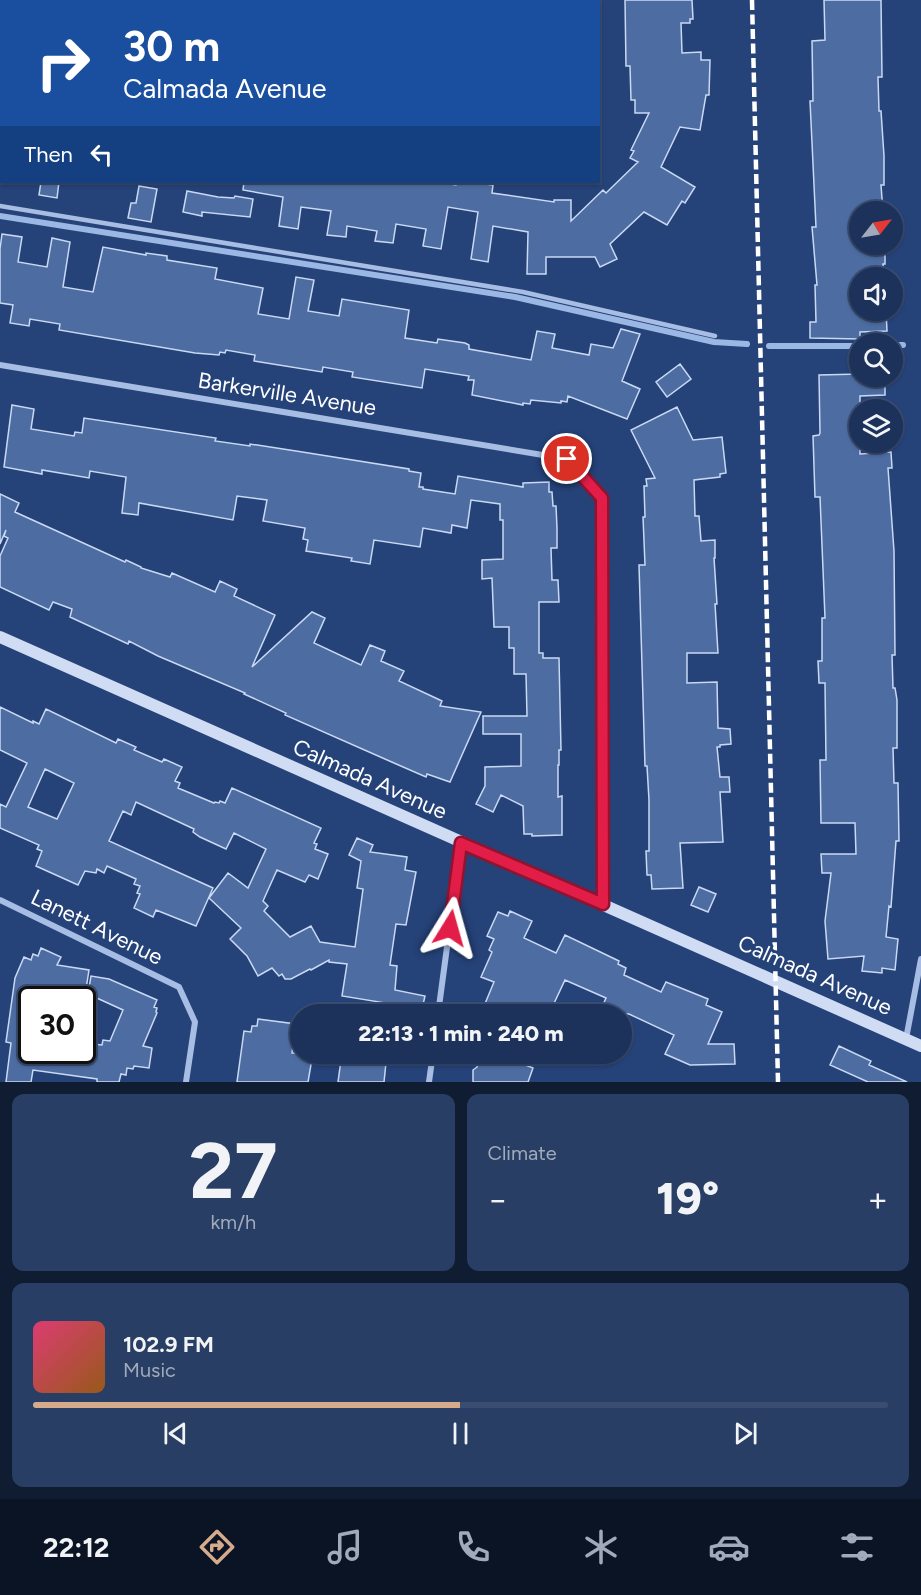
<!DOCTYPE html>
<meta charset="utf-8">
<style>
:root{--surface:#1c325b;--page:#293e64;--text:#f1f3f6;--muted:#a0aabb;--line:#3a4d71;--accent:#d6ab8b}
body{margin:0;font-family:Figtree,sans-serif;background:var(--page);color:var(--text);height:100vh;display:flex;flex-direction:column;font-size:22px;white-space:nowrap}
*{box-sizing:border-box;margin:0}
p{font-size:20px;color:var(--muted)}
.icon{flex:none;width:33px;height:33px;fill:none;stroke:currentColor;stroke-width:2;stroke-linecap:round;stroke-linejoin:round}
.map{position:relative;height:1082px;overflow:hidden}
.details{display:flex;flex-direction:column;gap:12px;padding:12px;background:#0f1c32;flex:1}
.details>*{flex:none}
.hud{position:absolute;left:0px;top:0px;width:600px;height:183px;box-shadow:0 2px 4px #0004,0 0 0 2px var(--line);background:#1a4fa0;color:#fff;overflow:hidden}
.needle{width:39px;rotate:59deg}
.fabs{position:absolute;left:849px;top:201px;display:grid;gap:12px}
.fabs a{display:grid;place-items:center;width:54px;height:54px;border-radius:50%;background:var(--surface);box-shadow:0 2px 4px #0004,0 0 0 2px var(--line);font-size:30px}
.speed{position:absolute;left:18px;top:986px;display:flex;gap:12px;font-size:30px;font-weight:700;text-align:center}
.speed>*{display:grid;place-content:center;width:78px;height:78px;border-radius:50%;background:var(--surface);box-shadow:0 2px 4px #0004,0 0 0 2px var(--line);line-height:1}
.speed .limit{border:3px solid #111;border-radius:9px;background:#fff;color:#111}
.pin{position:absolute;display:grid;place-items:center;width:51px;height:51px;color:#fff;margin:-26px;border:3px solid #fff;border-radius:50%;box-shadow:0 2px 6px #0007}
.me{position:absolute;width:66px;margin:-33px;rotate:8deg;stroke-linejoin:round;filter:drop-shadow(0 0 4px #0008)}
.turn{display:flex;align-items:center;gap:21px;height:126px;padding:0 24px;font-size:27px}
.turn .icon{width:78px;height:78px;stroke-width:2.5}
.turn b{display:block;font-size:42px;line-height:51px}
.then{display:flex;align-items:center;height:57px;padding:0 24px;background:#0003;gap:12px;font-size:22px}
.big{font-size:45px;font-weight:800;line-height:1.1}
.details .card{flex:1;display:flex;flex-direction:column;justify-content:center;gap:9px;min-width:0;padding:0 21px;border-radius:12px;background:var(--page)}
.details .dial{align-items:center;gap:0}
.dial b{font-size:78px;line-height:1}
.song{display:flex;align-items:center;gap:18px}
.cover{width:72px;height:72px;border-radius:9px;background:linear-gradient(135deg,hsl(340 70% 55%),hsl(30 70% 35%))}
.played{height:6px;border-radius:3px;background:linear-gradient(90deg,var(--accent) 50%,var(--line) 50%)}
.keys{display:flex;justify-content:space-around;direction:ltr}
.heat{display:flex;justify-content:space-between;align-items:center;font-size:33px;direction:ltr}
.details .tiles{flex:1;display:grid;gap:12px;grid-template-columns:1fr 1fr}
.card:last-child{grid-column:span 2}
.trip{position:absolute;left:290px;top:1004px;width:342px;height:60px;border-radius:30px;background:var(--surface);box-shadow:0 2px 4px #0004,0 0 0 2px var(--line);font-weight:800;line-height:60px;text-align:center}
.menu{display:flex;height:96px;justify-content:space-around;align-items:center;background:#0b1424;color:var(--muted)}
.menu .icon{width:42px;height:42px}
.menu .on{color:var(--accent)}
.menu b{font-size:27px;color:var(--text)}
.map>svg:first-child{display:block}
</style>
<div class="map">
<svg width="921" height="1082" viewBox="0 0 921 1082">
<rect width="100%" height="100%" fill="#254279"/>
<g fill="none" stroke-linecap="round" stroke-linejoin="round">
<path stroke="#9bb7e4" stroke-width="6" d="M0,216L515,297L714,342L747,344
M892,345H903
M769,346H860"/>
</g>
<path fill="#4d6ca2" stroke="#c9d9f3" stroke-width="1.5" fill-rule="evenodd" d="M625,0H692L693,19H690V23H681L682,53L701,52V60H710L709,95H706L700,130L680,127L661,167L695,187L685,203L682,201L667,225L644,212L610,244L617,259L600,267L595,257H546V274H527L528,232L493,226L488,262L471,259L478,212L448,207L441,249L423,246L426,229L396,224L393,243L375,241L377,231L347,226L346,237L327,235L331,211L301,207L298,229L279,226L283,197L243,190L244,182H437L456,185L457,182H470L493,185L492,193L554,202V200H571V221L603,190L606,193L638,162L630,158L634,151L631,150L649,113H635V100H631L630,66H626Z
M824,0H881L882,77H878L879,111H881L884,156V185H881L883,212H860V249L885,248V264H883V278H860V310H886L887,331L860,332V339L810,338V322H816L815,285H817L812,227H816L810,101H813L812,41L825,40Z
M41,182H59L57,198L39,195Z
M139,186L157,189L151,222L128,218L131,203H136Z
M187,191L218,197L234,198L235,196L253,199L250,217L202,212V216L183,212Z
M2,234L22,237L18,262L47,267L52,238L70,242L63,287L93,292L103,247L146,255V253L167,256V260L217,268L215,279L263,288L258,314L289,319L296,277L314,280L308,311L339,316L342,299L409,310L405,338L437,343L438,339L465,343L469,345V349L531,360L537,331L555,334L552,348L589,355L591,344L613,348L621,329L640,334L622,381L640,389L627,419L568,396L567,402L561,401V403L531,400L530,404L523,403V405L472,395L474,380H468L469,376L425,369L422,388L352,377L353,372L323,367L322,372L254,361L255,355L226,350L225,353L220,352L219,355L195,353L59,330L60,324L30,319L29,326L10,323L13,305L0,303V249Z
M680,364L691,379L667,397L656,382Z
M860,374V376H885V395L860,396V454L891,452L892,468H888L894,551L895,655H892L893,688H895L897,700V748H893L894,783H898L899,841H896L891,907L889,906L886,937L898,939L895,970L882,968V973L862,971L864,956L828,959L825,921L831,873H822L821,854H856L855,823H821L820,760H826L825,683H819L818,661H822V618H825L820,497H815L813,436L819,435L820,433L819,375Z
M12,405L34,409L31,429L74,436L75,432L82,433L84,418L216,438L215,441L250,446V444L296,451L409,469V471L421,473L419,487H423V489L455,494L458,476L523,487V483L549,482V492H552L553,506H556L557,528V548H551L552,580H558L559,602H539V653H543V658H559L561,750H559V765H558V797L562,796V835L532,836V834H524L523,806L501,795L493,812L476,804L485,786V767L521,766V734H483V716H527L526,674H514V648H509V627H494L492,578L482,579V560L503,559V520H500V504L471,500L467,528L452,525L451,533L423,528L420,547L374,540L370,564L351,561L352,558L306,551L308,540L303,539L305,528L263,521L267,500L237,496L233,520L139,503L138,515L122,513L126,477L90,471L89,478L42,470V474L4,467Z
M677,407L693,440L722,437L726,473L720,474V477L694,480L695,516H699L701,541L715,540V558H714L717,604H715L718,653H687V683L717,682L718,728L730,729L731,744L720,745V747H717L720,777H729L730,792H720L723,842L680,843L683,888L652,889L651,875H647L646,851H649V800L647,766H645L639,565H645L643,517H645L644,486H647L646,479L655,478L631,430Z
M0,494L19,503L15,512L125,562L126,560L141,567V568L170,577L172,573L215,592L220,581L237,589L234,596L275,615L252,667L312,612L325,618L314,643L361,665L370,645L385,651L381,661L404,671L399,681L442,701L440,706L481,712L450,782L427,774L426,777L394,763L285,715L286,713L244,694L245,693L158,656L129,641L128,644L70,617L72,609L53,602L49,610L0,587V556L8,538L4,536L6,530L0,544Z
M0,707L33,723V721L39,724L46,709L116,743L118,739L136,747L134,750L162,762L164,759L182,767L175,781L180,783L178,788L214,803L215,802L219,803L220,801L225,803L232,788L321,828L314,843L317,844L315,849L328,854L318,879L309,875L305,882L277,870L263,901L268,906L264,911L290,937L311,926L320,942L355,947L363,889L357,888L361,861L349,855L357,838L373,845L370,852L407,857L405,870L416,872L412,893L406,925L396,924L390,965L397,966L395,990L425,996L422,1009L342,996L347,964L329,962V960L311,970L310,969L291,979H285L282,974L279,976L272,968L258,976L247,956L230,939L241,928L209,898L228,873L248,888L266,849L234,833L226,849L200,837L193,832L194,829L136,802L131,815L123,811L109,841L213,888L196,926L156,910L153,917L134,908L140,894L137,893L140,886L134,884L136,879L107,866L104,873L97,869L96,873L85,871L78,885L36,866L42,851L37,849L39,845L0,828V804L6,807L27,763L0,750ZM45,769L74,783L57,819L28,807Z
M699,887L716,894L708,912L691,905Z
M510,911L532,921L524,938L556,953L565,935L619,961L618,964L626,968L624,975L661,992L666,982L708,999L706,1005L722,1012L708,1044H734L735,1064L690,1065L665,1054L674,1035L629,1014H599L606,998L565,980L549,1014H503L484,1006L494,982L481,977L492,952L489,950L494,939L487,936L498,912L508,916Z
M41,948L61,957L57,965L89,970L86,989L56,986L52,995L42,991L41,994L32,990V1051L91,1059L93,1044L102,1045L103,1040L110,1041L123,1010L88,994L91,976L109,979L157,1000L154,1007L157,1008L156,1012L157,1013L143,1046L152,1048L149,1068L134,1066L133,1069L127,1068L126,1075L121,1074L119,1082H97V1079L33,1070L31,1082H6L11,1043L6,1042L15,978L24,957L31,960L33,954L38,956Z
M258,1019L296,1024L292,1053H313L308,1082H237L244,1031L251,1032L252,1026H257Z
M839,1046L871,1061L869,1065L907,1082H868L830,1065Z
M342,1053H387L384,1082H338Z
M482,1053H495L533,1068L528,1082H473V1070L477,1067Z"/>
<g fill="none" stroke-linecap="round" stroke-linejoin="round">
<path stroke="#a7bde3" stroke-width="4.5" d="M0,206L523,292L715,336"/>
<path stroke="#a7bde3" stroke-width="6" d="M575,0V2
M0,66H2
M0,365L567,459L602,498L603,904
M0,900L179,987L195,1022L186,1082
M438,1014L461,843
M906,1039L921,959
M429,1082L433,1053"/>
<path stroke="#d0dcf4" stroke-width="12" d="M0,637L921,1046"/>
<path stroke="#fff" stroke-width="4.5" stroke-dasharray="10 4.5" stroke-linecap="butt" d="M752,0L778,1082"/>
</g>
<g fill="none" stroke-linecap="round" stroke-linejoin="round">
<defs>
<path id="route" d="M450,928L461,843L603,904L602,498L567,459"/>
</defs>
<use href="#route" stroke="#92132f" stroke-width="15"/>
<use href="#route" stroke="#e11d48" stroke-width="10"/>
</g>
<g text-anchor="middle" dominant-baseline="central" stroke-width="6" stroke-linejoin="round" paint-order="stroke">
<g font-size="22" fill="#fff" stroke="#254279">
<text transform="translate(287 394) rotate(9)">Barkerville Avenue</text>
<text transform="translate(370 779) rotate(24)">Calmada Avenue</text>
<text transform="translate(97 927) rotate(26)">Lanett Avenue</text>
<text transform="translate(815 975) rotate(24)">Calmada Avenue</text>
</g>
</g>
</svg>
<div class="fabs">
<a><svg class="needle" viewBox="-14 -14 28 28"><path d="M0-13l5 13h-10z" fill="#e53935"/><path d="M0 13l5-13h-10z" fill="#a0aabb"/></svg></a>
<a><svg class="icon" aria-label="sound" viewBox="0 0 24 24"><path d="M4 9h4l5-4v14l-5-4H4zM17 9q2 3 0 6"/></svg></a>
<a><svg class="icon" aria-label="search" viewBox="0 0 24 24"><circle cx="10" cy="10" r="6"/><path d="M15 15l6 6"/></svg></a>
<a><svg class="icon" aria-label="layers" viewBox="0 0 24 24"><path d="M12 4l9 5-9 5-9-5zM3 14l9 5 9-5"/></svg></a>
</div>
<div class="speed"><div class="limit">30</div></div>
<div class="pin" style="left:567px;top:459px;background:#d93025"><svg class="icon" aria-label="arrive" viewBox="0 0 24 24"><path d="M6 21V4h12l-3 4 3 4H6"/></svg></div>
<svg class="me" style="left:450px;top:928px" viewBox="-20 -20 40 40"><path d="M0-17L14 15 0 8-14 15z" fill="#e11d48" stroke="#fff" stroke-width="4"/></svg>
<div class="trip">22:13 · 1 min · 240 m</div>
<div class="hud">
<div class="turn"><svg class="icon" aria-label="right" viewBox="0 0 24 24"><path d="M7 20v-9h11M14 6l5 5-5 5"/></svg><div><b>30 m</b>Calmada Avenue</div></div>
<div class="then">Then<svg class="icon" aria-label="left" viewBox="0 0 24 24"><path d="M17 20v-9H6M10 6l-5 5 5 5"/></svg></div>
</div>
</div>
<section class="details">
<div class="tiles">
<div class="card dial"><b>27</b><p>km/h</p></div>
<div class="card"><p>Climate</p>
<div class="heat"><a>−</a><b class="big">19°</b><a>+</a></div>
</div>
<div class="card">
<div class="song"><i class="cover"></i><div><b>102.9 FM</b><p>Music</p></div></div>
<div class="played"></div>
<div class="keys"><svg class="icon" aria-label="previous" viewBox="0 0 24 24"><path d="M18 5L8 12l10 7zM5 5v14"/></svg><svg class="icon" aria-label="pause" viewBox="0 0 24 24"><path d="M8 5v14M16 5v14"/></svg><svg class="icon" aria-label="next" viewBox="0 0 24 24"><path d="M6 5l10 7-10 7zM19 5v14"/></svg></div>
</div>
</div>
</section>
<nav class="menu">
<b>22:12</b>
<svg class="icon on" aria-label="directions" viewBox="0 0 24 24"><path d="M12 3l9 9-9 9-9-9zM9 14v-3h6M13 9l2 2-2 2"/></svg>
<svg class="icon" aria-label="music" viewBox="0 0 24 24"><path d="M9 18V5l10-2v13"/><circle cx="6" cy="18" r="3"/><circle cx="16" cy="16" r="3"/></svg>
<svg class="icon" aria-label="phone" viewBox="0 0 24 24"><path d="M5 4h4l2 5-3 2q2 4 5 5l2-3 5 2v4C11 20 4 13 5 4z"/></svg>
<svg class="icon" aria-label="climate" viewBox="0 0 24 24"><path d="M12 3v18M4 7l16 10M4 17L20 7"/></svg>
<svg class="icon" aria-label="car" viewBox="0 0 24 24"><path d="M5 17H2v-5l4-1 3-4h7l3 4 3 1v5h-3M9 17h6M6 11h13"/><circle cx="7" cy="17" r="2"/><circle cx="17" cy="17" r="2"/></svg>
<svg class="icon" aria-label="filters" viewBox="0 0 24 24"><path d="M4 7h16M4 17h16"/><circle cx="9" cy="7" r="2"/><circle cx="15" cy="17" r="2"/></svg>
</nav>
